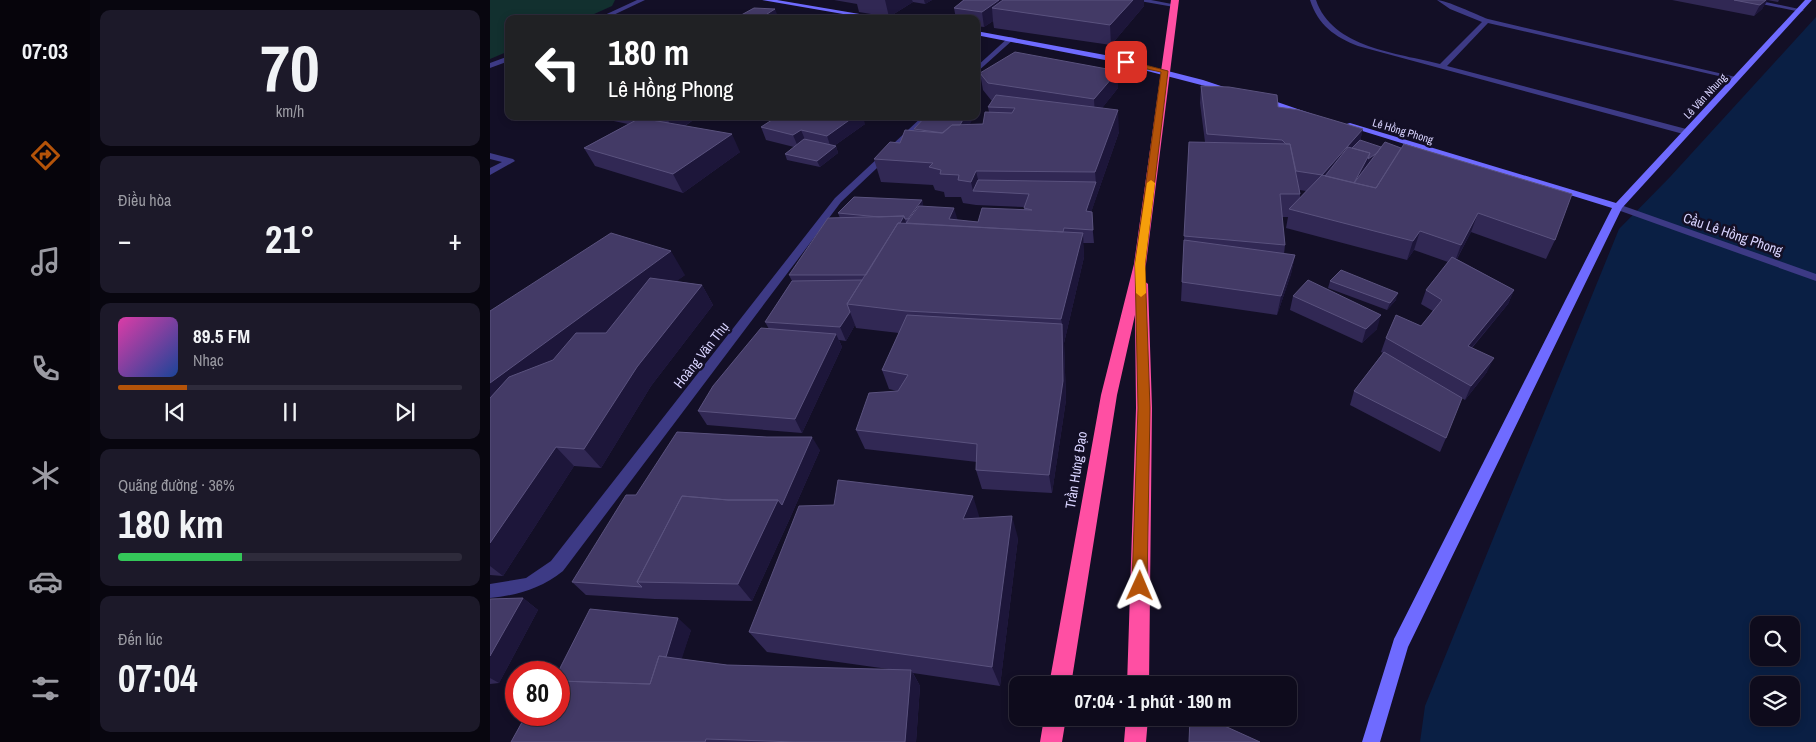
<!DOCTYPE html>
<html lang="vi">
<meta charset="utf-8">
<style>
:root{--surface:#0e0b1c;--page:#1c1929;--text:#f1f3f6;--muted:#9b9ba3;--line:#2e2b3b;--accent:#b45309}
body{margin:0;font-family:"Archivo Narrow",sans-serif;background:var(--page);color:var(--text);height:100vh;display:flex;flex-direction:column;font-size:19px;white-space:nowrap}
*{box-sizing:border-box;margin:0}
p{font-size:16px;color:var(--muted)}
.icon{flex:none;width:28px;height:28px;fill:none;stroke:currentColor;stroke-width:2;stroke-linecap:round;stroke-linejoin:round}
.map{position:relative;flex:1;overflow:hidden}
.drawer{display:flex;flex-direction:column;gap:10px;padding:10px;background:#08060f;width:400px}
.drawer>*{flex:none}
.top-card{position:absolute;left:15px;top:15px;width:475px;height:105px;border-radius:10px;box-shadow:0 2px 8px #0003,0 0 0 1px var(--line);background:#202124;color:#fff;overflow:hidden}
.buttons{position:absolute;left:1260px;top:616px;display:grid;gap:10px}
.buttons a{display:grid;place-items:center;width:50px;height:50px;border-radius:10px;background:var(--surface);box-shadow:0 2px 8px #0003,0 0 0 1px var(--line);font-size:25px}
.speed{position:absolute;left:15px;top:661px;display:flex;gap:10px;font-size:25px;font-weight:700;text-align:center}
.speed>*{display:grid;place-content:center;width:65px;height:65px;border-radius:50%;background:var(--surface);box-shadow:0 2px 8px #0003,0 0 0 1px var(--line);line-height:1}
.speed .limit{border:8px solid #d22;background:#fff;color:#111}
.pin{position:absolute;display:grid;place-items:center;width:42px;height:42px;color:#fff;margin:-21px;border-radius:10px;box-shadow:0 2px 8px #0006}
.me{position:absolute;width:55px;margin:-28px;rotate:1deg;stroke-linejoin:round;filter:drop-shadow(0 0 4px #0008)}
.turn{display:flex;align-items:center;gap:18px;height:105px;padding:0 20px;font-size:22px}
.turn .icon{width:65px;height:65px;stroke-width:2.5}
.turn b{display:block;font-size:35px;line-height:42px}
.big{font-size:38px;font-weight:700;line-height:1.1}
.drawer .tile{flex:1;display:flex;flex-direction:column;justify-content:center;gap:8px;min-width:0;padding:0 18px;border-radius:10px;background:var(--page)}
.drawer .dial{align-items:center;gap:0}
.dial b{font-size:65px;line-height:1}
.song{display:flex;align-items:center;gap:15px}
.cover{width:60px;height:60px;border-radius:8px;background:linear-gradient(135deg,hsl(320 70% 55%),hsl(220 70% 35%))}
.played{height:5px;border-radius:2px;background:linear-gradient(90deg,var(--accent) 20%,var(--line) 20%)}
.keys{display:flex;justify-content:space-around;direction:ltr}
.heat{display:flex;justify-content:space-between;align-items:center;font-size:28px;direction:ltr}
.charge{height:8px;border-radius:4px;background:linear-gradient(90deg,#34c759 36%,var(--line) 0)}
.trip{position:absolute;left:519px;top:676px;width:288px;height:50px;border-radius:10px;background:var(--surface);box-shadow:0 2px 8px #0003,0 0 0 1px var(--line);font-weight:700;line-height:50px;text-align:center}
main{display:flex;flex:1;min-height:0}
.menu{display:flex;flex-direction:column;width:90px;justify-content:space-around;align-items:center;background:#06040b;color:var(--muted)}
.menu .icon{width:35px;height:35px}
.menu .current{color:var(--accent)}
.menu b{font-size:22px;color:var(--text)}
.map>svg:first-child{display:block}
</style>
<main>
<nav class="menu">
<b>07:03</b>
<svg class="icon current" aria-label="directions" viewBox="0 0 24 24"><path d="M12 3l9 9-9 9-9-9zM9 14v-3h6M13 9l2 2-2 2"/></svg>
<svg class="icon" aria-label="music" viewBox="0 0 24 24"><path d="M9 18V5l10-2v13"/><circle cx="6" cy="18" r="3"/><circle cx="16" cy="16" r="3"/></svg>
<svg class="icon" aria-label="phone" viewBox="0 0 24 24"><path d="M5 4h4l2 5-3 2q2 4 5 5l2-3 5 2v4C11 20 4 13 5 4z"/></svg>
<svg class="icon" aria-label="climate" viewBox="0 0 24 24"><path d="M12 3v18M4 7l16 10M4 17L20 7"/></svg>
<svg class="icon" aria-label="car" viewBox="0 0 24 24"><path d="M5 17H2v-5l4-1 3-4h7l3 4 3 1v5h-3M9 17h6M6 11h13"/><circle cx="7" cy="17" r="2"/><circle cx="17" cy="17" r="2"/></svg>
<svg class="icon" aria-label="filters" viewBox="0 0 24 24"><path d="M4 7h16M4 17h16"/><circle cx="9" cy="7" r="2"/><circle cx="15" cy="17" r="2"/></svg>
</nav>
<section class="drawer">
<div class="tile dial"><b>70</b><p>km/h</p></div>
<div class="tile"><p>Điều hòa</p>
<div class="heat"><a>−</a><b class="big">21°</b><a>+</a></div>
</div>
<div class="tile">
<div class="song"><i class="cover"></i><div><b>89.5 FM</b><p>Nhạc</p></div></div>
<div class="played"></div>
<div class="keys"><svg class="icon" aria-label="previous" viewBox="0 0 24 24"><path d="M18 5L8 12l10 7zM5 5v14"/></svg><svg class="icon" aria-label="pause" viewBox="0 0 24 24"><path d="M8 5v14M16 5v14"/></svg><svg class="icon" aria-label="next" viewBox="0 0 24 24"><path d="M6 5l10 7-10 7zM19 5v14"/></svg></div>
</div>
<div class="tile"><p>Quãng đường · 36%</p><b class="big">180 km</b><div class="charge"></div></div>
<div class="tile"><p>Đến lúc</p><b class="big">07:04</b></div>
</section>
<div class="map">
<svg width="1326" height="742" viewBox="0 0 1326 742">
<rect width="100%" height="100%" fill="#130f26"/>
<path fill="#12302f" d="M0,0H125L122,6L93,19H19V51L0,59Z"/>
<path fill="#0a1f44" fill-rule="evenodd" d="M1326,17V742H930L935,706L1129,229L1180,177ZM1269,625H1301V658H1269ZM1269,685H1301V718H1269Z"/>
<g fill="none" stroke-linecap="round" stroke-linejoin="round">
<path fill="#3d3a85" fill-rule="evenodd" d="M147,0H155L115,19H106Z
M644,0H661L687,5L684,7Z
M820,0H826C842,48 908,53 950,64L992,22L960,9L947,0C956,0 987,15 998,19L1250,78L1246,80L998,23L957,66L1200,130L1201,132L1197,135L868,46C845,37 828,25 820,0Z
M1252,0H1266L1314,10L1311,12Z
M519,37L525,38L486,73V67Z
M19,56V61L0,68V63Z
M433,116H442L351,202L73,571C50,589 28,595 0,598V584L36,578L61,561L345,198Z
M0,153L23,159L25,161L0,175V168L12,162L0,159Z
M1128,204L1326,274V281L1125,209L1123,207Z"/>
<path fill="#6f6bff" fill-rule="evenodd" d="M272,0H287L399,19H382Z
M1315,0H1322L1132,208L918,647L890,742H872L904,639L1122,208L853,125L860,123L1126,203Z
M486,31L615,55L713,80L746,91L742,93L615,60L486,35Z
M770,98H776L825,115L818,117L770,102Z"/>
<path fill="#ff4fa3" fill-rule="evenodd" d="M681,0H689L656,264L653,280L658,284L662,408L659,685H637L646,408L645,315L627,395L581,685H559L611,395L644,264Z
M554,718H576L572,742H550Z
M636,718H658L656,742H634Z"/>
</g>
<path fill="#312854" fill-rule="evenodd" d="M344,0H442L435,4L423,2L399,17L369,12L367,4Z
M470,0H654V6L621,45L504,28L503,21L494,27L486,26V19H466L464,8L473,0Z
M1182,0H1289L1288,2L1277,0L1272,9L1264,16Z
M490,73L628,88L612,108L629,132L601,212L604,243H593L594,257L574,343L576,400L562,493L492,489L486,470L487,462L375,449L366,430L407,391L399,389L392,370L409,333L366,328L365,325L356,341L349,340L352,347L312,433L217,425L208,411L279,329L275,322L302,281L299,275L350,218L348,213L432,200L433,206L467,220L488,222L534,210V207L486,205L473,203L471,197H455L454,192L445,190L443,185L391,182L384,159L410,143L424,131V129L484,117L479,124H493L499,112L498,107L502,101L501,100L493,90Z
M711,86L788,107L873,129L870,140L1065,240L1056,259L981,232L967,259L1024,290L1018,304L982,348L997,372L975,400L949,385L956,438L950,452L860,405L864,391L893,353L891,352L896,338L931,326L943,311L931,304L936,290L958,262L924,250L917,260L796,228L798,217H792L795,245L794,254L805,255L801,274L787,315L691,301L699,142H715L710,103ZM810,190L816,191L810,198Z
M100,116H209L195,126L250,152L193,193L105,166L94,148L138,124Z
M375,124L344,146H346L348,153L330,167L297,160L295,154L304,147L276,140L271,127Z
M195,275L186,281L212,285L223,305L161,386L111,468L84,466L13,576L0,575V311Z
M840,281L906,300L897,310L838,288Z
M803,296L887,329L872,343L800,310Z
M330,450L300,518L262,601L165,599L96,595L82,582L146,495Z
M490,518L528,538L510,686L423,673L430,686L426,742H21L201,630L191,659L237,665L398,669L277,652L259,632Z
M33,598L48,610L9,683L0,684V599Z"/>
<path fill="#1d163a" d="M395,0H422L423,2L399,17Z
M434,0H442L435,4Z
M509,0H532L502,8L503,21L494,27L492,12Z
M643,0H654V6L621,45L620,25Z
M1276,0H1278L1272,9L1264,16L1270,5Z
M285,9L289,19L277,14Z
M628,71V88L605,117L604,99Z
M628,110L629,132L607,195L605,172Z
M184,116H209L184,133L178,120Z
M365,116H373L375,124L341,148L337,136Z
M475,116L484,117L467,147L464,134Z
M873,129L869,146L838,182L832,175Z
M311,130L316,142L308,147L303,135Z
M242,134L250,152L193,193L183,174Z
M346,146L348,153L330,167L327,161Z
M894,148L863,184L880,153Z
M486,171L491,192L483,191L481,182Z
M606,182L607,195L597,225L596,211Z
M432,200L435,213L422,232L418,219Z
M464,208L468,221L459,219Z
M988,213L981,232L964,264L971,245Z
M414,216L419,233L378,275Z
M930,231L924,250L917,260L923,241Z
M593,233L594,257L574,343L576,400L562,493L559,475L572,324L571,319Z
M181,251L195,275L0,424V383Z
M805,255L801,274L787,315L791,296Z
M212,285L223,305L161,386L111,468L94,449L147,367Z
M1024,290L1018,304L972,359L978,346Z
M908,293L906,300L897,310L900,303Z
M360,312L365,325L356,341L350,327Z
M891,315L887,329L872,343L876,329Z
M346,334L352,347L312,433L305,419Z
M1004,358L997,372L975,400L981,386Z
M322,437L330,450L300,518L262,601L248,584L288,500Z
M66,447L84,466L13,576L0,566V543Z
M483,496L490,519H473Z
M522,516L528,538L510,686L502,667Z
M33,598L48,610L9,683L0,678V656Z
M188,618L201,630L179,699L165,689Z
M421,670L430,686L426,742H415Z"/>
<path fill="#433a66" stroke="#5a527e" d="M474,0H509L492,12L464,8Z
M513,0H643L620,25L502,8Z
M1244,0H1276L1270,5Z
M264,8L285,9L277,14L301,19H244Z
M525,52L628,71L604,99L498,83L490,73Z
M711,86L739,87L787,95L788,107L809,110L873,129L832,175L806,171L800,144H796L792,140L717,134Z
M506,95L628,110L605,172L486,171L481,182L468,180L469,175L450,174L451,170L439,167L443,163L384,159L400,142L410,143L415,130L452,133L462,125L493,124L495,112L522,113L525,108L498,107Z
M156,116H184L178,120Z
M288,116H365L337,136L311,130L303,135L271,127Z
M436,116H475L470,125H462L453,133L424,129Z
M150,118L242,134L183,174L94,148Z
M314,139L346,146L327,161L295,154Z
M870,140L891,147L887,153L878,159L880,153L862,148Z
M699,142L800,144L810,194H790L795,245L694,236Z
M895,142L911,148L886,188L864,183Z
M914,144L1082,194L1065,240L988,213L971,245L930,231L923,241L799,209L832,175L886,188Z
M858,147L880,153L864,183L835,176Z
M488,180L606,182L596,211L602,212L603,230L574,228L573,232L416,223L429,206L464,208L459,219L488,222L492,208L542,210L534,208L539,194L483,191Z
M364,197L432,200L418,219H415L414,216L389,217L348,213Z
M414,216L410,223H408L376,275H299L338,218Z
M408,223L593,233L571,319L416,311L357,304Z
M121,233L181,251L0,383V311Z
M694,240L805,255L791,296L692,282Z
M962,257L1024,290L978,346L1004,358L981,386L896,338L906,315L931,326L952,300L936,290Z
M851,270L908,293L900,303L840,281Z
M160,278L212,285L147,367L94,449L66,447L0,543V398L19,377L63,360L86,333H116Z
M372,280L357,304L360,312L350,327L275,322L302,281Z
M818,280L891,315L876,329L803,296Z
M417,315L572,324L573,381L559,475L486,470L487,444L366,430L379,393L408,391L418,375L392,370Z
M271,328L346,334L305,419L208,411L223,386Z
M894,352L972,398L956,438L864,391Z
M187,432L277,437H322L292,505L288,500H238L192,496L147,582L152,587L82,582L136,495H146Z
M348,480L483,496L473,519L522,516L502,667L259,632L309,506L344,505Z
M192,496L238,500H288L248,584L147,582Z
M33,598L0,656V599Z
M100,609L188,618L176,657L169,656L160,684L69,681V672H68Z
M169,656L237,665L421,670L415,742H306L216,739L215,742H21L36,715H69V681L160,684Z
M700,718H717L770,742H699Z"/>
<path fill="#b45309" stroke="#753606" d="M636,60L678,71L655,264L660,408L657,586L655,591L650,593L645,591L642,586L648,408L645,264L671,72L634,64V61Z"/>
<path fill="#f59e0b" d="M661,180L665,183L655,264L656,293L651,297L646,293L645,264L657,183Z"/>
<g text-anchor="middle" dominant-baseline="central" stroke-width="5" stroke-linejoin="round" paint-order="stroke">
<g font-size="11" fill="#d9d4ff" stroke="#130f26">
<text transform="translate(1215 96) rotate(-47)">Lê Văn Nhung</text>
<text transform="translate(913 131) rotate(17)">Lê Hồng Phong</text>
</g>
<g font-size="14" fill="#d9d4ff" stroke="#130f26">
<text transform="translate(1243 234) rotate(19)">Cầu Lê Hồng Phong</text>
<text transform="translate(211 355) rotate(-52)">Hoàng Văn Thụ</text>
<text transform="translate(586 470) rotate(-81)">Trần Hưng Đạo</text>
</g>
</g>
</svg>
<div class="buttons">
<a><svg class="icon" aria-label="search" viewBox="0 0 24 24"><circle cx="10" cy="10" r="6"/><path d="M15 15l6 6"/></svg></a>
<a><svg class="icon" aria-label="layers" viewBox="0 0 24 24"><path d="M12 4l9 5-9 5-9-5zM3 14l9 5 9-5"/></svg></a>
</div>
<div class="speed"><div class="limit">80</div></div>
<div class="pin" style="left:636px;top:62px;background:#d93025"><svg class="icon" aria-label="arrive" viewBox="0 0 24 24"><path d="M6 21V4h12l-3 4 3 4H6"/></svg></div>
<svg class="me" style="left:650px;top:586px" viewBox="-20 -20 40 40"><path d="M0-17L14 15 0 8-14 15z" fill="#b45309" stroke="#fff" stroke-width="4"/></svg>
<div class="trip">07:04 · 1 phút · 190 m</div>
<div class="top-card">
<div class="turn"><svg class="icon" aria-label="left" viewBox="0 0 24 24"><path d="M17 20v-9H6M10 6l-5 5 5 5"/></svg><div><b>180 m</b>Lê Hồng Phong</div></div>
</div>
</div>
</main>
